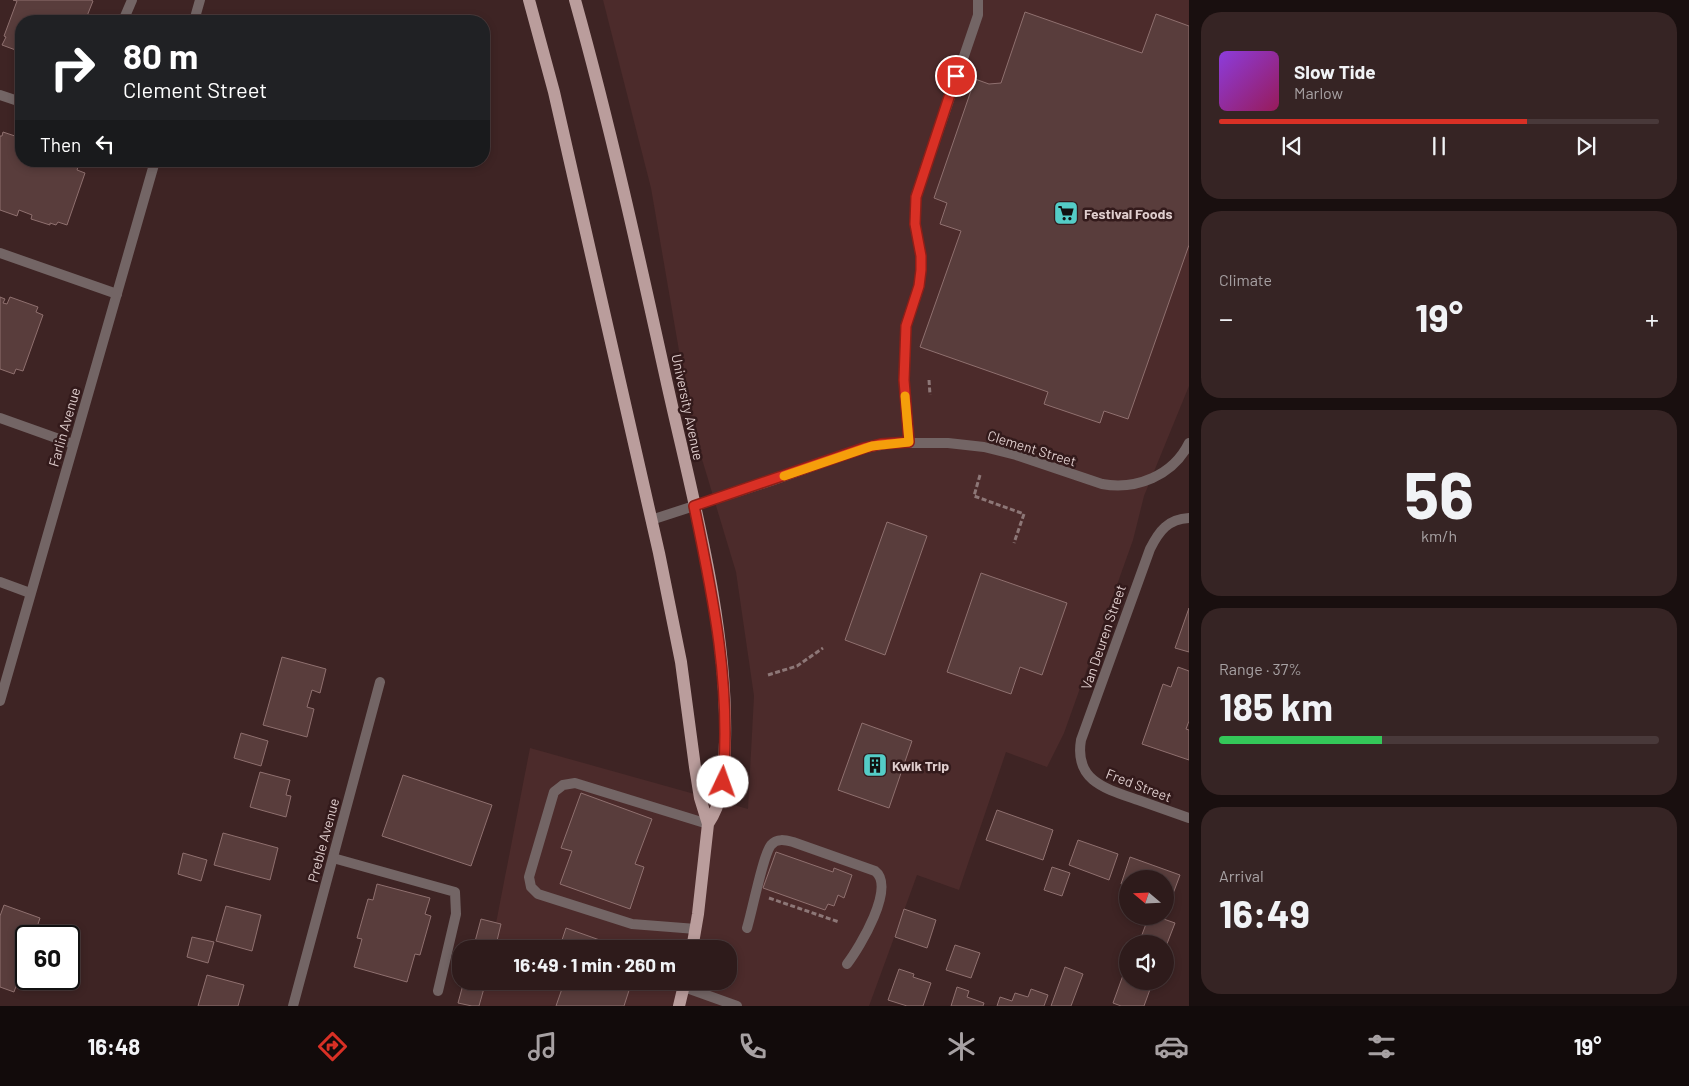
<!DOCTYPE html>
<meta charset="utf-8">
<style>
:root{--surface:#2e1b1b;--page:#362424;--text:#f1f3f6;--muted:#a7a1a3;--line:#49393a;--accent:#d93025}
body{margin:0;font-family:Barlow,sans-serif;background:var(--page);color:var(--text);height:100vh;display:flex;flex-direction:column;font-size:19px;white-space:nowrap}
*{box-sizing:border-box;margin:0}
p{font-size:16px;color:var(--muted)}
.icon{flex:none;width:28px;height:28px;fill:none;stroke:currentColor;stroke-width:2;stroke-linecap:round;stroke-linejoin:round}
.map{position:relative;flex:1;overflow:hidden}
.sheet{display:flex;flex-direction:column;gap:12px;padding:12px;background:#190f0f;width:500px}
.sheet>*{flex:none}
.hud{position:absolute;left:15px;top:15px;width:475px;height:152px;border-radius:20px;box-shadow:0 2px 8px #0003,0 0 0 1px var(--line);background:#202124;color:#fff;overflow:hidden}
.needle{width:32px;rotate:289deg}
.controls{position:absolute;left:1119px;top:870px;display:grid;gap:10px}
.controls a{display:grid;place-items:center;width:55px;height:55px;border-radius:50%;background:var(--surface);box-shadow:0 2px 8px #0003,0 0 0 1px var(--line);font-size:25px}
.speed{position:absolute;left:15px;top:925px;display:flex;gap:10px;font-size:25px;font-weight:700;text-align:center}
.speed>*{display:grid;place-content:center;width:65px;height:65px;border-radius:50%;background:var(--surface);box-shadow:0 2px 8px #0003,0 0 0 1px var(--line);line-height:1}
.speed .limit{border:2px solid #111;border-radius:8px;background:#fff;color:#111}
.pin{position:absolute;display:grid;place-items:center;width:42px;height:42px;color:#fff;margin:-21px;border:2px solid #fff;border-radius:50%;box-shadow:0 1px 5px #0007}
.me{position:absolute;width:55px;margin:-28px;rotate:3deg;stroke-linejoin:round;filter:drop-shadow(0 0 4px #0008)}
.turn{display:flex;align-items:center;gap:18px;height:105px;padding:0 25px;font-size:22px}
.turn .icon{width:65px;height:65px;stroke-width:2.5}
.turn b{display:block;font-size:35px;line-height:42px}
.then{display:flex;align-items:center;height:48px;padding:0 25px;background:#0003;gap:10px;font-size:19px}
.big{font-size:38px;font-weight:700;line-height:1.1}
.sheet .tile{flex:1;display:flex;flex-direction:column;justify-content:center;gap:8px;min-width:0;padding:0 18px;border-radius:20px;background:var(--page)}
.sheet .dial{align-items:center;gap:0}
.dial b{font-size:65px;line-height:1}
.song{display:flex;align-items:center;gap:15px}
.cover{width:60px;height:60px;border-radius:8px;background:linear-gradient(135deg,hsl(270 70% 55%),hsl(330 70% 35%))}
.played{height:5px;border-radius:2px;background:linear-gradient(90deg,var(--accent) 70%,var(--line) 70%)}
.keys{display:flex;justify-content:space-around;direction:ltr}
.heat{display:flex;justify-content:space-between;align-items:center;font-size:28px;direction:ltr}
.charge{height:8px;border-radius:4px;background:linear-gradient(90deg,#34c759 37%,var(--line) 0)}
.trip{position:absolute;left:452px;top:940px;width:285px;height:50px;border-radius:20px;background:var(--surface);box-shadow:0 2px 8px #0003,0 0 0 1px var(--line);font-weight:700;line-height:50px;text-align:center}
.tab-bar{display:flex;height:80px;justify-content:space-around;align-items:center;background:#120b0b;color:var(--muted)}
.tab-bar .icon{width:35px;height:35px}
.tab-bar .selected{color:var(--accent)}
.tab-bar b{font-size:22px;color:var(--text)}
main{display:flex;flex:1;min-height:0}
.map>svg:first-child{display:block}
</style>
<main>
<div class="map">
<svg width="1189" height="1006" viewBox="0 0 1189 1006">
<rect width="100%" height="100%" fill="#3e2424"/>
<path fill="#4c2b2b" d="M603,0H1189V386L1144,496L1133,540L1064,733L1047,767L1006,752L959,890L917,875L869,1006H480L485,981H729V949H491L530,748L748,809L754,696L736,572L692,426L651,188Z"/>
<path fill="#593d3c" stroke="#8f706f" d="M13,0H91L93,1L85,21H21V52L2,45L6,37L4,36L17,1Z
M1025,12L1142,53L1156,14L1189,26V245L1128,419L1104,411L1100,423L1044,404L1048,392L920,347L961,231L940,224L947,203L934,198L975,79L989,84L1001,83Z
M3,132L21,138V161H80L77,170L85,173L67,225L58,222L56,225L50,223V225L31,219L32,215L19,210L17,216L0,210V136H2Z
M0,297L5,299L3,303L7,304L10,297L38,307L36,312L43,315L23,371L16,369L14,374L0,369Z
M887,522L927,536L885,655L845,640Z
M981,573L1067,603L1042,675L1020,667L1011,694L947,672Z
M1189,608V652L1175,648Z
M282,657L326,669L320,693L312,690L307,707L314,709L307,737L263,725Z
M1178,667L1189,671V721L1186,729L1189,730V760L1142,744L1163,684L1171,687Z
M862,723L912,741L889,808L838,790Z
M241,733L268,741L261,766L234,758Z
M260,772L290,780L286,795L291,796L286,817L250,807Z
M403,775L492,805L471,866L382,836Z
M581,793L652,819L635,864L644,867L630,909L560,884L572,851L561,848Z
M997,810L1053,830L1043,860L986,840Z
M223,833L278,848L270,880L214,865Z
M1078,840L1118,854L1109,880L1069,865Z
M776,852L833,872L834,868L852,875L844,898L838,895L834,906L828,904L825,910L763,888Z
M183,853L207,860L201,881L178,874Z
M1130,857L1180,875L1170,902L1165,900V879H1128V887L1121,884Z
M1052,867L1070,873L1062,896L1044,890Z
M377,884L430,898L425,914L431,916L420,955L415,954L407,982L354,967L362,939L357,938L368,899L373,900Z
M4,905L40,918L34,936H26V958L14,992L0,987V916Z
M226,906L261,915L252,951L216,941Z
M904,909L936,920L927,948L895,937Z
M1149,916H1155L1175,923L1165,949V944H1150L1140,940Z
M481,919L501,924L495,949H473Z
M566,928L625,949H559Z
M192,937L214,942L208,963L187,957Z
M955,945L980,953L971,978L946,970Z
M1065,967L1083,974L1071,1006H1051Z
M1126,967L1128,968V981H1153L1144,1006H1121L1113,1003Z
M899,969L914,974L913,977L931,983L923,1006H907L888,1000Z
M207,975L244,985L238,1006H198Z
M464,981H486L479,1006H472L458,1003Z
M558,981H632L624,1006H556L564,983Z
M957,987L969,991L967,997L984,1003L983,1006H951Z
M1031,989L1048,995L1044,1006H997L1000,997L1012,1001L1015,993L1028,997Z"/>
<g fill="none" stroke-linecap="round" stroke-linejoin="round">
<path stroke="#8d7777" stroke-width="3" stroke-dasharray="5 2.5" stroke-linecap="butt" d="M929,380L930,395
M980,475L974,496L1024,514L1014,543
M768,675L797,666L823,648
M769,898L839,922"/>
<path stroke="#736565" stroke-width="10" d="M123,21L132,0
M0,95L21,102
M0,253L117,294
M0,418L73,444
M909,442L904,380L906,326L919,286L921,271V256L915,224L916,197L978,15V0
M0,582L30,593
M333,858L455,892L456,914L438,991
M747,928C752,912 763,855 771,845C777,838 785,840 793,842L875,871C896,887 860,947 847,964
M696,929L632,924L538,894L531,887L529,877L554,792L563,785L575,783L708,824"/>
<path stroke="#736565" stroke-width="10" d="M194,21L200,0
M1189,518C1168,519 1159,531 1150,549L1081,740C1074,781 1106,789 1138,800C1155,806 1172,812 1189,818
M651,520L771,481L864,448L892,443H948L984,447L1016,455L1102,484C1136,490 1173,476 1189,443
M0,701L155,161
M684,987L737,1006
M293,1006L380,682"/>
<path stroke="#ba9d9c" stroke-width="12" d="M529,0L554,92L659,553L681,662L695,767L700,798L708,824L698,914L692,949
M575,0C610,125 638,252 666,379C692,497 728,621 725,742C724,771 725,799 708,824
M679,1006L685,981"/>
</g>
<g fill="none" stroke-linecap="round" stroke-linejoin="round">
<defs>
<path id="route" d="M723,782C731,685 714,601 694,506L864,448L881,444L909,442L904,380L906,326L919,286L921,270V256L915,224L916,197L956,76"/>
</defs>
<use href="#route" stroke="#8d1f18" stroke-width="12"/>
<use href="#route" stroke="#d93025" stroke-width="9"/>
<path stroke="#f59e0b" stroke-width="9" d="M784,476L872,446L909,442L905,396"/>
</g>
<defs>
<symbol id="supermarket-square" viewBox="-11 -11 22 22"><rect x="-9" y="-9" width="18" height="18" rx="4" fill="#54cdc7" stroke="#331a1b"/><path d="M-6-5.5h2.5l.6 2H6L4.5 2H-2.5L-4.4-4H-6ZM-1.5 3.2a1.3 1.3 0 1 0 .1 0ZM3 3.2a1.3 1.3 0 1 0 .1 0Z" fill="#111"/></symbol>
<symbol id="building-square" viewBox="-11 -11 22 22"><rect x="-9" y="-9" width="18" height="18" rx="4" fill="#54cdc7" stroke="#331a1b"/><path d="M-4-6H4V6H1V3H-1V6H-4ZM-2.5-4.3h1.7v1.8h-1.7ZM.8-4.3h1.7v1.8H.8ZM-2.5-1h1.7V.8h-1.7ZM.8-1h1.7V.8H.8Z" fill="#111"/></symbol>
</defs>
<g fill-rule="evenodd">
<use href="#supermarket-square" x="1052" y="199" width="28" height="28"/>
<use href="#building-square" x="861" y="751" width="28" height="28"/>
</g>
<g text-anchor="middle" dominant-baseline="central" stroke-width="5" stroke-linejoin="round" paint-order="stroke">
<g font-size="14" font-weight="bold" fill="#dfcdcd" stroke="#331a1b" text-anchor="start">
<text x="1084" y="213">Festival Foods</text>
<text x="892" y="765">Kwik Trip</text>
</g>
<g font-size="14" fill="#dfcdcd" stroke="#331a1b">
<text transform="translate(688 407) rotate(78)">University Avenue</text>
<text transform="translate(64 427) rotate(-74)">Farlin Avenue</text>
<text transform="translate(1032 448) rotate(17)">Clement Street</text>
<text transform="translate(1103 637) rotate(-71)">Van Deuren Street</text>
<text transform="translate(1139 785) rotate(21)">Fred Street</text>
<text transform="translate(323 840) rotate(-75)">Preble Avenue</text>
</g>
</g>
</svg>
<div class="controls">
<a><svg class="needle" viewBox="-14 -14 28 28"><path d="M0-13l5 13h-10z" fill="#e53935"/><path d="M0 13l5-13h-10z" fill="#a7a1a3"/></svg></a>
<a><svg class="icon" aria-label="sound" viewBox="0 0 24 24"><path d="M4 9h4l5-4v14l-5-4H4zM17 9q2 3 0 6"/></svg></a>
</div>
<div class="speed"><div class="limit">60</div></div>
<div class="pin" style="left:956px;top:76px;background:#d93025"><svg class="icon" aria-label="arrive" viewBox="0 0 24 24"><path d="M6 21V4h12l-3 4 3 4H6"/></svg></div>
<svg class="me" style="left:723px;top:782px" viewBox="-20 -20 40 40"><circle r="19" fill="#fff"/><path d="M0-13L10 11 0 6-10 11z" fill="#d93025"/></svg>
<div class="trip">16:49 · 1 min · 260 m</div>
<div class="hud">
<div class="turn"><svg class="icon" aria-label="right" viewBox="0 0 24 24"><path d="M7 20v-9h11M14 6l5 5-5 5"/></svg><div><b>80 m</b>Clement Street</div></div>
<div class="then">Then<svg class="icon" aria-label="left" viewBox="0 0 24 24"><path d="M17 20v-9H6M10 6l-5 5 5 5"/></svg></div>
</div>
</div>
<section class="sheet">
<div class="tile">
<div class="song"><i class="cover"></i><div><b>Slow Tide</b><p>Marlow</p></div></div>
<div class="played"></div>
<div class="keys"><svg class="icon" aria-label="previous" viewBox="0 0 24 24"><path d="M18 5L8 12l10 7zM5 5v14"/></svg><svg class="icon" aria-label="pause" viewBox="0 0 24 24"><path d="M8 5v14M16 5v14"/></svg><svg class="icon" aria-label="next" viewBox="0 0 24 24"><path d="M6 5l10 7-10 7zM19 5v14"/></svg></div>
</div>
<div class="tile"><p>Climate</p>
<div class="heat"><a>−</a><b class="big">19°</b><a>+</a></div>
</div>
<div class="tile dial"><b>56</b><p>km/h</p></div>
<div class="tile"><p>Range · 37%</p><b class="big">185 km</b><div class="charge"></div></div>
<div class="tile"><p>Arrival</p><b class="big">16:49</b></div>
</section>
</main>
<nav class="tab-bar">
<b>16:48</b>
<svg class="icon selected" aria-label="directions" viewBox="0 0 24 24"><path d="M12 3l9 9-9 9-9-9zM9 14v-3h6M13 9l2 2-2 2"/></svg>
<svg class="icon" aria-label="music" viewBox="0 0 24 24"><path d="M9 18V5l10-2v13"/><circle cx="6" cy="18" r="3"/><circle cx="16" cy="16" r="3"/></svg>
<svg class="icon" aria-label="phone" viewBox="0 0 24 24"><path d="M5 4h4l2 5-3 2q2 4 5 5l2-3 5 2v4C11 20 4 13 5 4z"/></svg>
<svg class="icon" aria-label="climate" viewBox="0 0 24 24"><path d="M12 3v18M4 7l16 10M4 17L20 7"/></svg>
<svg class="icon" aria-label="car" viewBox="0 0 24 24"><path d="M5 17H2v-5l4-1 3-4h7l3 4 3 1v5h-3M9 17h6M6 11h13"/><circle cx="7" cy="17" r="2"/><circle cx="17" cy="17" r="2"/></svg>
<svg class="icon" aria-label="filters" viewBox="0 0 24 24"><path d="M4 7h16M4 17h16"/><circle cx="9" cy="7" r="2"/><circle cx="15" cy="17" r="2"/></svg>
<b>19°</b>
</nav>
